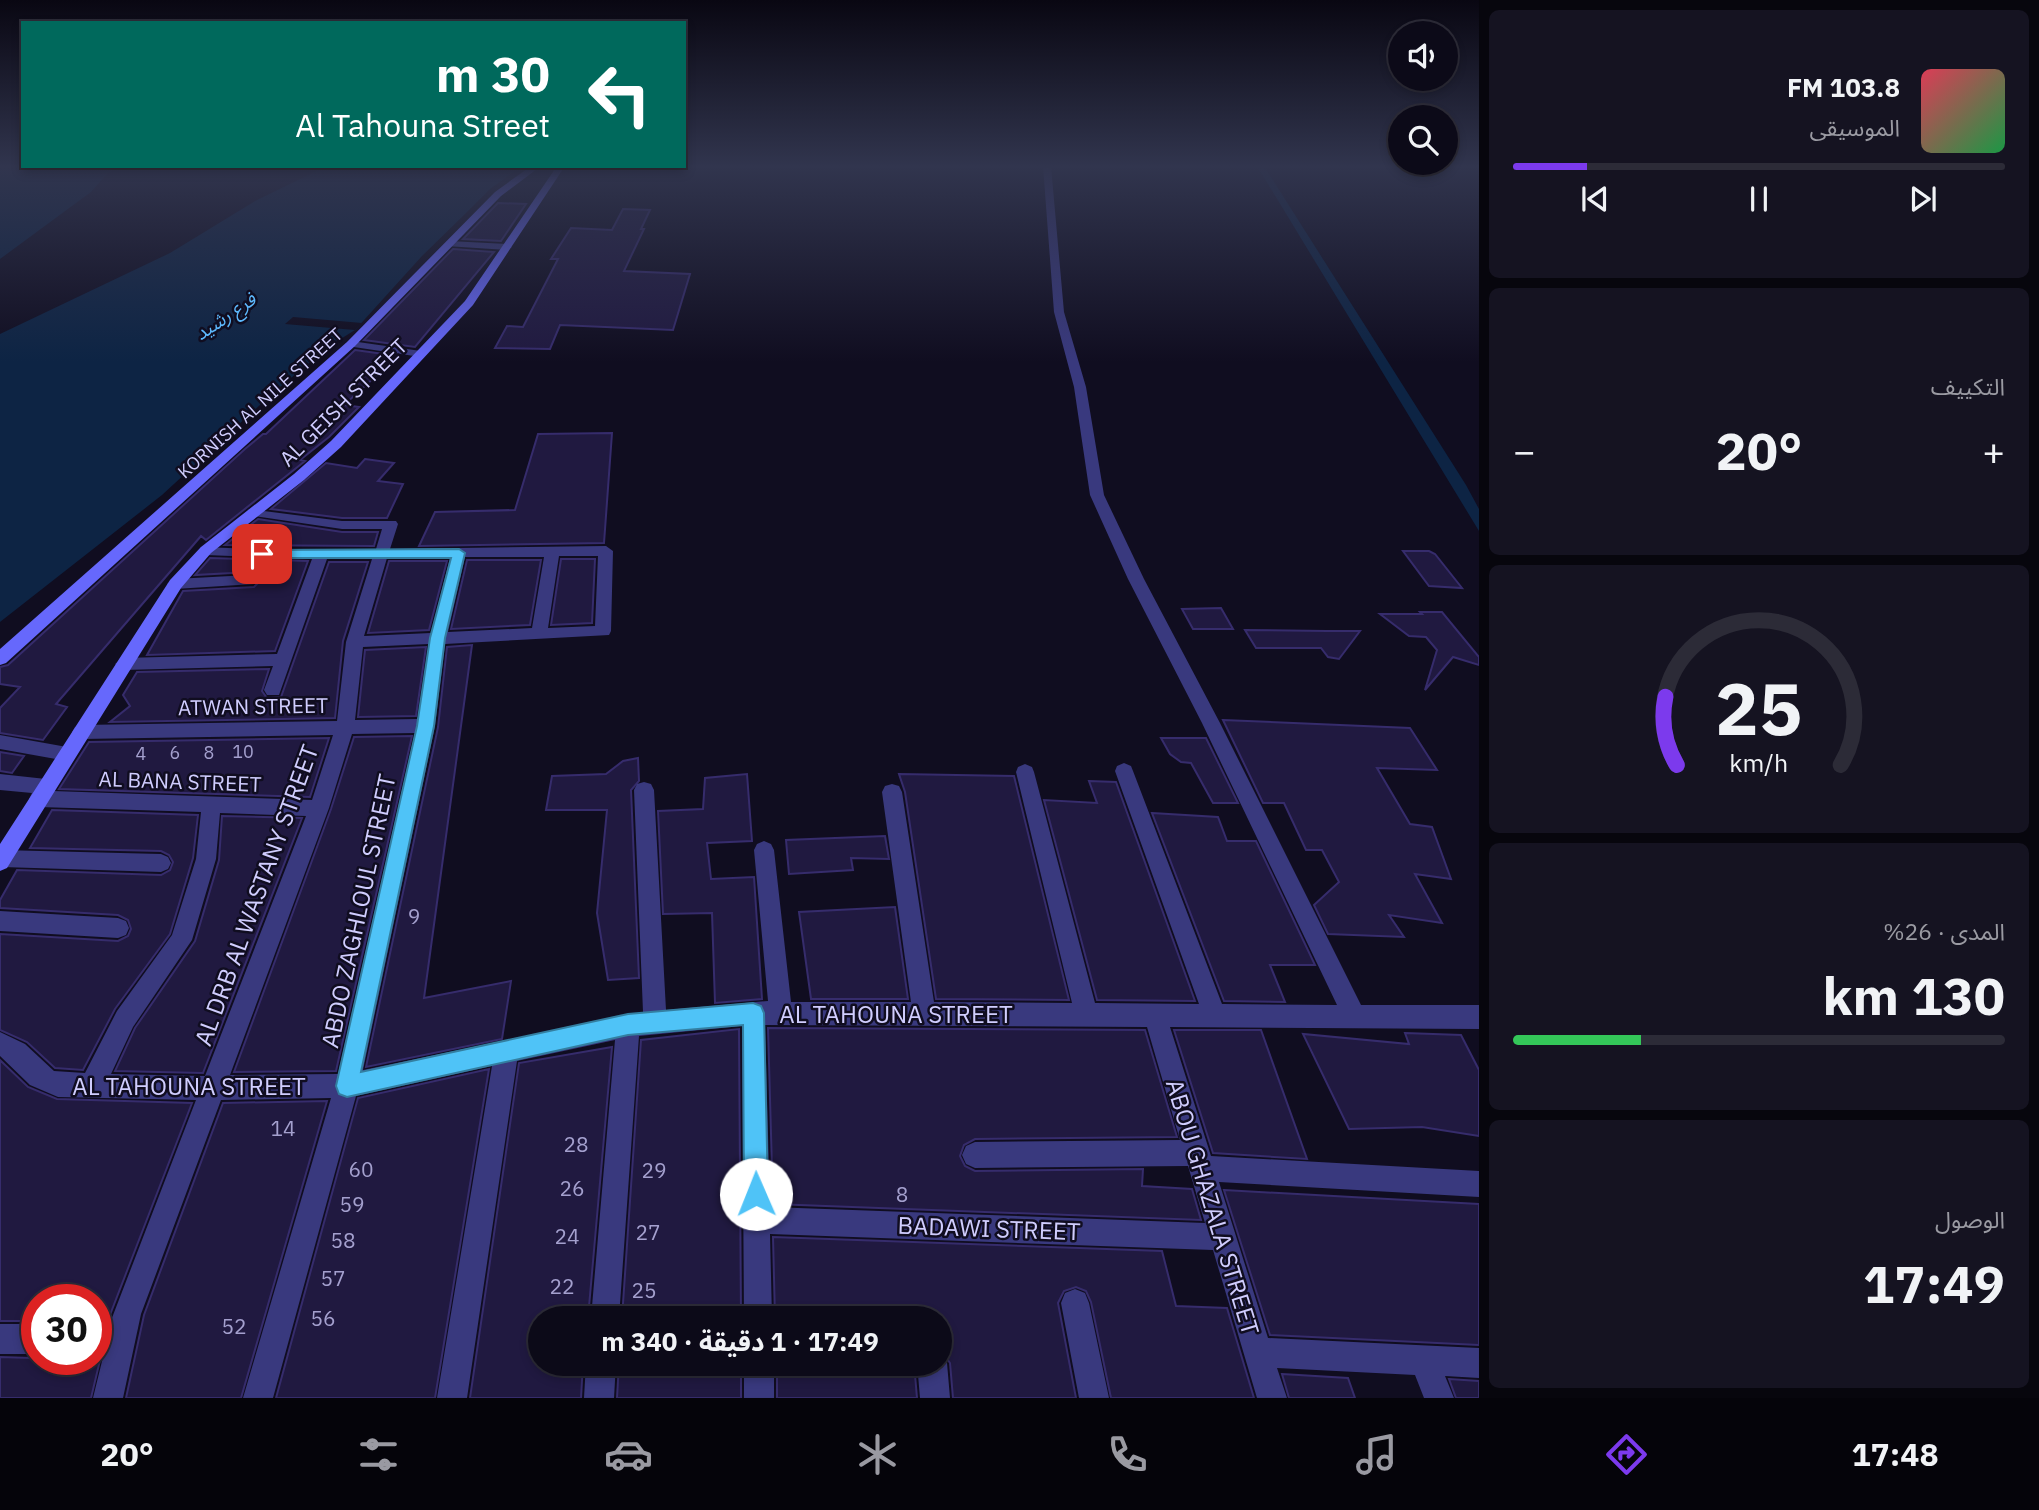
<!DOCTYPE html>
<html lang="ar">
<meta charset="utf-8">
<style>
:root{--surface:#0c0a18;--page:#151321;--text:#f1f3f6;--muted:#9a9aa2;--line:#2c2b37;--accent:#7c3aed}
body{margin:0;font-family:"IBM Plex Sans","Noto Sans Arabic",sans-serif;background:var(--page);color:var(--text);direction:rtl;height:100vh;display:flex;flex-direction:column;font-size:26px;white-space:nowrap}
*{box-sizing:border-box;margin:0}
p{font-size:23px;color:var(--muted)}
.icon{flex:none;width:38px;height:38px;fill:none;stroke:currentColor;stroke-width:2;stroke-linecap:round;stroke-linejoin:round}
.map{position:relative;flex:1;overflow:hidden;direction:ltr}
.drawer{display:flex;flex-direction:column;gap:10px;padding:10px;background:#07060d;width:560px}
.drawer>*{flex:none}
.top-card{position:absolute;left:21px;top:21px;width:665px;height:147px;border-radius:0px;box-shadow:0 4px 10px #0003,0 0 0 2px var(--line);direction:rtl;background:#00695c;color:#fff;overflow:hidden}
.buttons{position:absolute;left:1388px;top:21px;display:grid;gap:14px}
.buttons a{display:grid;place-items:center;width:70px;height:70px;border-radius:50%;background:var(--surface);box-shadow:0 4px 10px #0003,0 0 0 2px var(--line);font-size:35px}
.speed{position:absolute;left:21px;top:1284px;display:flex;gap:14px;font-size:35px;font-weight:700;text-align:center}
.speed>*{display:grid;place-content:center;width:91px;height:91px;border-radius:50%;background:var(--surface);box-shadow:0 4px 10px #0003,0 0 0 2px var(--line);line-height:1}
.speed .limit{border:10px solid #d22;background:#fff;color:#111}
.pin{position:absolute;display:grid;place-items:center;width:60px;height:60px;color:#fff;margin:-30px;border-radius:14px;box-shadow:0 4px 10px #0006}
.me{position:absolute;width:77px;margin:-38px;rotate:359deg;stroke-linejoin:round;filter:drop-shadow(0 0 5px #0008)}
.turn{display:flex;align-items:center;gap:24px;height:147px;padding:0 21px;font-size:32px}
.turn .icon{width:91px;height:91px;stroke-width:2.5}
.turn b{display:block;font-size:49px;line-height:60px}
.big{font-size:52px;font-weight:700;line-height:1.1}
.drawer .tile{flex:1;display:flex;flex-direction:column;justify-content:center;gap:10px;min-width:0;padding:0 24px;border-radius:10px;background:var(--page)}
.drawer .dial{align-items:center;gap:0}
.dial svg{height:182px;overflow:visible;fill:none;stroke:var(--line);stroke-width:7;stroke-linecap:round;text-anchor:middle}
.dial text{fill:var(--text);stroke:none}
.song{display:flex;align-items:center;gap:21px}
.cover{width:84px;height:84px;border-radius:10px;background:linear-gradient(135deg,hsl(350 70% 55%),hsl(140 70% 35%))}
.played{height:7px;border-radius:4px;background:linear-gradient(90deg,var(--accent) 15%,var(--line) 15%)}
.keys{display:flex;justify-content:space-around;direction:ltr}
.heat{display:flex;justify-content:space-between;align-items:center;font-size:38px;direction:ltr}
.charge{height:10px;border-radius:5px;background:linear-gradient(90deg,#34c759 26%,var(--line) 0)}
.trip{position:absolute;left:528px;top:1306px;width:424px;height:70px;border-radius:35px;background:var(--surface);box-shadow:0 4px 10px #0003,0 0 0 2px var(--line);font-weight:700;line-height:70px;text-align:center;direction:rtl}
.menu{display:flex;height:112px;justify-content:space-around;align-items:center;background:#05040a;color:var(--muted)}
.menu .icon{width:49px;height:49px}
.menu .active{color:var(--accent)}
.menu b{font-size:32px;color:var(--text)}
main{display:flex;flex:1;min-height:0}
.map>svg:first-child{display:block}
</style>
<main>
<section class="drawer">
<div class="tile">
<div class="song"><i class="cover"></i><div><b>103.8 FM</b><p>الموسيقى</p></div></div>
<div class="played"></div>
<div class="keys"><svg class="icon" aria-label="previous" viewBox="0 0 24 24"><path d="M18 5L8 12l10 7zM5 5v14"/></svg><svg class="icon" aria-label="pause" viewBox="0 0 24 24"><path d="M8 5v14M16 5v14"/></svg><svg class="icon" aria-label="next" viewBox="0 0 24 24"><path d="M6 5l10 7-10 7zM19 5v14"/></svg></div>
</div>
<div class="tile"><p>التكييف</p>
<div class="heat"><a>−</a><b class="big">20°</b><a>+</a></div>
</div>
<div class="tile dial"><svg viewBox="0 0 100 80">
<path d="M14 69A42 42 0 1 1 86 69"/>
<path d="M14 69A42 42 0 0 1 9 39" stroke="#7c3aed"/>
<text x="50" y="56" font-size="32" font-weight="700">25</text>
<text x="50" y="72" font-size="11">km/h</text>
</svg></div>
<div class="tile"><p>المدى · 26%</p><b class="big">130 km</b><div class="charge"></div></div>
<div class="tile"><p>الوصول</p><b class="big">17:49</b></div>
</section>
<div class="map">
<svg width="1479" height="1398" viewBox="0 0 1479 1398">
<rect width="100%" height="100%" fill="#100d20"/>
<path fill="#0d2444" d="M0,166H119L106,175L91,192L0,259Z
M327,166H522L490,189L465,214L422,256L355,330L331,345L274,392L162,495L0,622V334L170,253L257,200Z
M1257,166H1264L1466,485L1479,509V531Z"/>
<path fill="#100d20" d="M293,317L362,323L355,330L285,324Z"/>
<path fill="#201940" stroke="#362c6c" stroke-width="2" d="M498,203L526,204L501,241L463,239Z
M623,209L650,210L641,229H644L624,271L690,274L673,330L560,325L550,349L495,348L507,326L523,327L558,259H551L571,228L612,230Z
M453,249L494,252L415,347L364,340Z
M355,350L398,356L344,405L359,407L329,437L300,460L305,461L206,540L201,536L56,704L67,707L43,740L0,733V708L20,687L0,684V667L8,665L245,449L263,434H266Z
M612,433L604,543L419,546L435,512L515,510L538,434Z
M365,459L394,463L378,481L403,484L387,518H342L271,509L326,463L357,468Z
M258,519L342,532H378L374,546L225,545Z
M1403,551H1429L1435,554L1462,588L1429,586Z
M210,558L308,561L275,651L147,655L183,591L254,587L259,582L256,574L250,572L195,575Z
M561,559H595L592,623L551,625Z
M467,560H541L530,625L451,629Z
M389,561H447L429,630L368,633Z
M329,562H368L343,641L335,718L110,722L130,706L123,695L137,672L269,669L262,691L267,698L281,697Z
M1221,608L1233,629H1193L1182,609Z
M1420,612H1442L1479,657V665L1453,657L1425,690L1437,650L1426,637L1409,636L1380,614H1422Z
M1245,630L1327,631H1360L1339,659L1328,657L1321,648H1256Z
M472,645L424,998L511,981L502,1039L366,1067L438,727L447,647Z
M426,647L416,716L358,717L365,650Z
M1223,720L1410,728L1437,770L1377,768L1410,824L1432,827L1451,879L1415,874L1442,923L1389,915L1404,937L1328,934L1314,905L1339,882L1322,850H1306L1284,803H1263Z
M412,736L336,1071L234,1072L331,809L354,737Z
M329,738L310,797L59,789L89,742Z
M1161,738H1206L1238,803H1213L1191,763L1181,762L1170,754Z
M0,752L24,756L12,773L0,771Z
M638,758L639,781L631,790L639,978L608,980L597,913L607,810H546L552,776L606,774L623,761Z
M747,774L752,841L707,843L711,879L754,877L762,999L715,1003L712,913L663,914L658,811L703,809L705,778Z
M899,774L1014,776L1069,1000L936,999L905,792Z
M1089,781L1116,782L1195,1001L1097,1000L1044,800L1097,803Z
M52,810L198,815L193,858L170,934L115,1009L83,1070L55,1068L27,1042L0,1030V934L118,941L128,936L131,929L128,920L118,915L0,908V900L17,870L161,875L170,870L173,862L169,855L161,851L30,848Z
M1152,813L1218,817L1227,841H1256L1315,965H1270L1285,1002L1224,1001Z
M222,816L302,818L203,1073L115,1071L135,1028L195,941L219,860Z
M885,836L889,859L851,858L853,870L789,874L786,840Z
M895,907L908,999H811L799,912Z
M768,1028L1145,1030L1177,1137L975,1139L964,1145L960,1156L965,1166L975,1171L1143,1169L1142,1186L1192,1189L1201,1220L773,1204Z
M739,1029L741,1318H622L641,1040Z
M1174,1030H1261L1307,1159L1213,1153Z
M1405,1033L1461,1035L1479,1070V1136L1422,1127L1349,1129L1303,1034L1409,1044Z
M612,1047L588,1318H541V1363H583L581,1398H470L519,1063Z
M0,1060L28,1087L57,1099L192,1103L108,1320H96V1300H37V1321H0Z
M489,1069L435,1398H276L358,1098Z
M327,1101L241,1398H126L144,1315L223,1103Z
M1224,1190L1479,1204V1345L1270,1335Z
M773,1237L1162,1251L1176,1306L1227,1308L1254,1398H1111L1091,1302L1086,1291L1076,1287L1064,1291L1058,1303L1076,1398H953L950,1363L940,1349V1318H775Z
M96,1356H101L91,1398H0V1357L96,1360Z
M619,1363H741V1398H617Z
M777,1363H914L917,1398H777Z
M1282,1374L1348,1378L1355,1398H1289Z
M1449,1379L1479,1381V1398H1456Z"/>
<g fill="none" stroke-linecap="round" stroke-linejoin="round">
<path fill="#39397e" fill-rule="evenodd" d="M1043,166H1051L1064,312L1086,387L1104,495L1144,579L1220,723L1361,1005H1479V1029L1170,1027L1211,1156L1479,1171V1197L1219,1182L1268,1338L1479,1348V1378L1445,1376L1454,1398H1424L1415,1375L1277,1368L1287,1398H1257L1213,1250L770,1234L772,1318H744L742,1026L639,1036L619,1318H591L615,1040L517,1061L467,1398H437L492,1066L356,1096L273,1398H243L331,1098L221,1100L141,1314L123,1398H93L104,1353H96V1323H110L196,1100L58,1097L30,1085L0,1056V1032L25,1044L54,1071L85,1073L117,1011L172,935L196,859L201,812L39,807L32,805L29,799L32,793L0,790V774L46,779L53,781L56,787L53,791L312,800L333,735L81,739L75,737L72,732L75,727L81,725L337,721L346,642L372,559H327L279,695H267L264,690L273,666L123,670L115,664L123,658L277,654L312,559L206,555L199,550L201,547L281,550L376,549L382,529H342L254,516L247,512L249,509L342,521H396L398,524L390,549L606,546L613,551L611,631L609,635L445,644L435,726L363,1070L643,1012L634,790L637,784L644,782L651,784L654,790L666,1010L768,1001L754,850L757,844L764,841L771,844L774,850L791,1002H911L882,792L885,786L892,784L899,786L902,792L934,1002L1072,1003L1016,772L1018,767L1025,764L1032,767L1034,772L1095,1003L1199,1004L1115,771L1117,766L1124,763L1131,766L1133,771L1222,1004L1337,1005L1202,723L1128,579L1090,495L1074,387L1054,312ZM559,556H598L595,626L548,628ZM465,557H544L532,628L448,632ZM387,558H450L431,633L364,636ZM429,644L418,719L355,720L363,647ZM415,733L338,1074L230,1075L329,808L352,734ZM220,813L306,816L205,1076L111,1074L133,1027L192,940L216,859ZM765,1025L1147,1027L1180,1140L975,1142L966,1146L962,1155L966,1164L975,1168L1188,1166L1205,1223L770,1207Z
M449,241L507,244L512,247L507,250L446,246V242Z
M351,341L421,351L427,354L421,357L347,346L345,344Z
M249,575L254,576L257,580L254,584L175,589L167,584L175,579Z
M0,735L67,747L74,749L76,754L74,759L67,761L0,749Z
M0,850L161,854L168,857L171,863L168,869L161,872L2,867Z
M0,911L118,918L126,921L129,928L126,935L118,938L0,931Z
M1075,1289L1085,1293L1089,1303L1109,1398H1079L1061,1303L1065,1293Z
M0,1324H37V1354H0Z
M940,1351L947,1363L950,1398H920L917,1363H940Z
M586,1363H616L614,1398H584Z
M744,1363H774V1398H744Z"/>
<path fill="#6668fc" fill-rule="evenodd" d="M531,166H541L501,196L355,346L6,663L0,665V649L347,342L495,192Z
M557,166H565L473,305L341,447L304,480L211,553L181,588L7,868L0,871V844L170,580L201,547L294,474L331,441L465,301Z"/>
</g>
<linearGradient id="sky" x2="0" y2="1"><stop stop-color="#090712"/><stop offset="0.46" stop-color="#31354e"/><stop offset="1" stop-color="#31354e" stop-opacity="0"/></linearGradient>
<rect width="1479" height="362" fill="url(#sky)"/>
<path fill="#4fc3f7" stroke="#337fa1" stroke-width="2" d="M459,549L465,553L445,638L434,726L361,1072L628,1014L753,1003L761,1006L764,1013L768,1194L765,1203L756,1206L748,1203L744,1194L743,1025L628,1035L347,1097L339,1094L336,1086L417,726L430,638L451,558H262L255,554L262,550Z"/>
<g text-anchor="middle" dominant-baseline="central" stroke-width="5" stroke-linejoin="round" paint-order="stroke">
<g font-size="18" fill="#d0cdfe" stroke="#100d20">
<text transform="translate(260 403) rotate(-42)">KORNISH AL NILE STREET</text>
</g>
<g font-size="18" fill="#a4a0ce">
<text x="243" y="751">10</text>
<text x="175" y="752">6</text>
<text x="209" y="752">8</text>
<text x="141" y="753">4</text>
</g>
<g font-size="19" font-style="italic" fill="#5db8fc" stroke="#100d20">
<text transform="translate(225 316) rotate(-34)">فرع رشيد</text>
</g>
<g font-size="21" fill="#d0cdfe" stroke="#100d20">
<text transform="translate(343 402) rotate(-45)">AL GEISH STREET</text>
<text transform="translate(253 706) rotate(-1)">ATWAN STREET</text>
<text transform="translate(180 781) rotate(2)">AL BANA STREET</text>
</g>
<g font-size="21" fill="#a4a0ce">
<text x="414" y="916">9</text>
<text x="283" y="1128">14</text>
<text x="576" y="1144">28</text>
<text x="361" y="1169">60</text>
<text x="654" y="1170">29</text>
<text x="572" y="1188">26</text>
<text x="902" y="1194">8</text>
<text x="352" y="1204">59</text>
<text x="648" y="1232">27</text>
<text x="567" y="1236">24</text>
<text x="343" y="1240">58</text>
<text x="333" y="1278">57</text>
<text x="562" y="1286">22</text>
<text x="644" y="1290">25</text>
<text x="323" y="1318">56</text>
<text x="234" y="1326">52</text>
</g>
<g font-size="24" fill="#d0cdfe" stroke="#100d20">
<text transform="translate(256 895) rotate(-70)">AL DRB AL WASTANY STREET</text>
<text transform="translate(358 911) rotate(-78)">ABDO ZAGHLOUL STREET</text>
<text x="896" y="1014">AL TAHOUNA STREET</text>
<text x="189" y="1086">AL TAHOUNA STREET</text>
<text transform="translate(1213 1207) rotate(73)">ABOU GHAZALA STREET</text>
<text transform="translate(989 1228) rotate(2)">BADAWI STREET</text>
</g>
</g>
</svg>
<div class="buttons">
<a><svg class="icon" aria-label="sound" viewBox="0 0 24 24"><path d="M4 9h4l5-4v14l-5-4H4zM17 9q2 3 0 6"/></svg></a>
<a><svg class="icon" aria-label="search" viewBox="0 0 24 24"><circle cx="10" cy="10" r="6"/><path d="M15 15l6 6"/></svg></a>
</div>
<div class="speed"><div class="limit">30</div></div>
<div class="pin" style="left:262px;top:554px;background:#d93025"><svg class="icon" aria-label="arrive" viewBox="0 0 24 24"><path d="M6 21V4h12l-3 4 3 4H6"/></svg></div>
<svg class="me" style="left:756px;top:1194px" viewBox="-20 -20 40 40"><circle r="19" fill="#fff"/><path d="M0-13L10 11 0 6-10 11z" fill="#4fc3f7"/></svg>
<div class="trip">17:49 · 1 دقيقة · 340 m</div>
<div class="top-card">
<div class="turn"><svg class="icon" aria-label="left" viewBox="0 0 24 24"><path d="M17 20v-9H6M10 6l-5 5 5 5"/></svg><div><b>30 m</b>Al Tahouna Street</div></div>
</div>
</div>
</main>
<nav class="menu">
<b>17:48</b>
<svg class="icon active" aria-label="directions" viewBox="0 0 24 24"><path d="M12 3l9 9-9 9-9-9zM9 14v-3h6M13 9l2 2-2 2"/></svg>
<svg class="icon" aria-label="music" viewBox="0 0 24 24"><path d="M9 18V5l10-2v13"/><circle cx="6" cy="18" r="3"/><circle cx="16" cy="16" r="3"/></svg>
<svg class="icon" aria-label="phone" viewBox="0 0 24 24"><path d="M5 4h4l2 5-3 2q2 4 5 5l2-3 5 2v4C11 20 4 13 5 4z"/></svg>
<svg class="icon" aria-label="climate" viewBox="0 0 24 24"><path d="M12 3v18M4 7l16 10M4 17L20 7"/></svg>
<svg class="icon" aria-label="car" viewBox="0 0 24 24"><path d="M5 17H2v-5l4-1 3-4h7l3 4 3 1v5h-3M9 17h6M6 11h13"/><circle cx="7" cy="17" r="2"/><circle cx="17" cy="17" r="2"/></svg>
<svg class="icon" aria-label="filters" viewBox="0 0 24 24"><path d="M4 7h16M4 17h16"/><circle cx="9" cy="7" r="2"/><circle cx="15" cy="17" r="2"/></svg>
<b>20°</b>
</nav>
